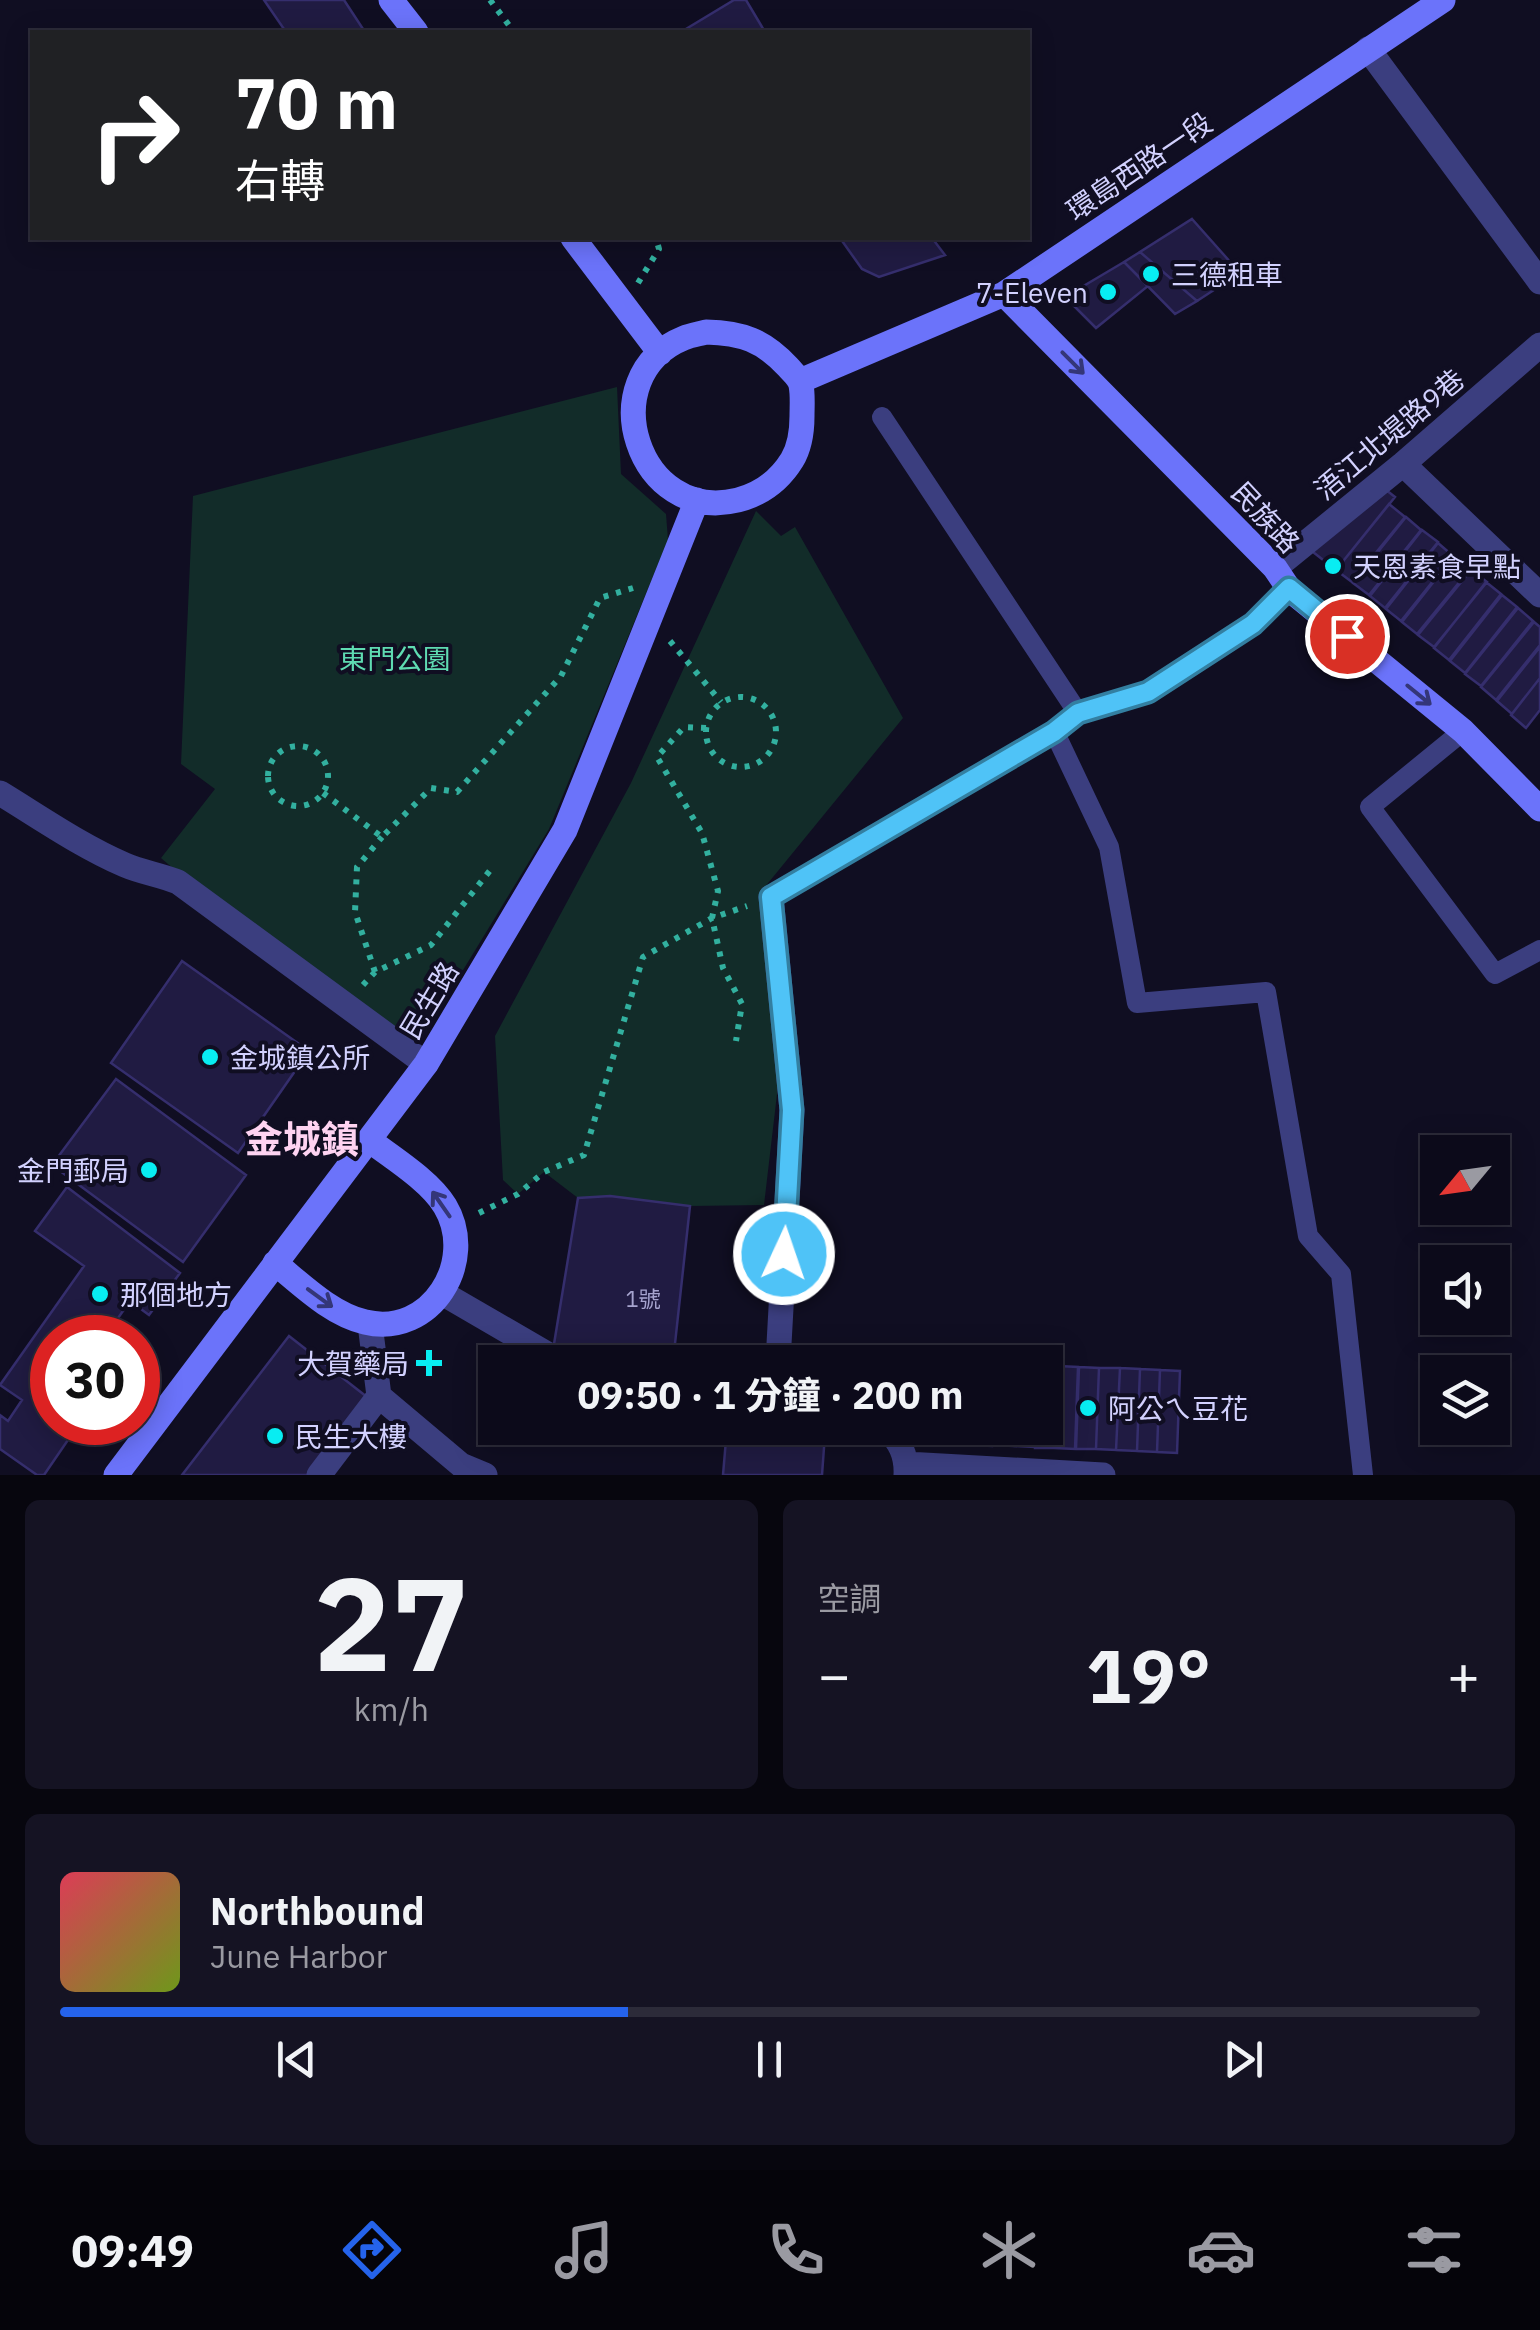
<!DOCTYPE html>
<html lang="zh-TW">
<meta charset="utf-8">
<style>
:root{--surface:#0c0a1a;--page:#151323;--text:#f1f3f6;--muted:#9a9aa2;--line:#2c2b39;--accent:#2563eb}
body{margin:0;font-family:"IBM Plex Sans","Noto Sans TC",sans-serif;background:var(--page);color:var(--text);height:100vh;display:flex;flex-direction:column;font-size:38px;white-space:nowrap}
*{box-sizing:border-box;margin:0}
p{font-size:32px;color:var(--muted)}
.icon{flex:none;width:55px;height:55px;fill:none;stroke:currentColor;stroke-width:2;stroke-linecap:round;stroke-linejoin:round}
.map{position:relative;height:1475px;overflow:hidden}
.sheet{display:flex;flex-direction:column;gap:25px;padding:25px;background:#07060e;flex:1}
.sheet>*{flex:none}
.guide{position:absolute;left:30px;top:30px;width:1000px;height:210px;border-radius:0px;box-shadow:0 5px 25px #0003,0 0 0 2px var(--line);background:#202124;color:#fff;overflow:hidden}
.needle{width:65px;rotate:241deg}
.fabs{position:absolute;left:1420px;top:1135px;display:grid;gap:20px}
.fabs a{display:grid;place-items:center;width:90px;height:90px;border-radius:0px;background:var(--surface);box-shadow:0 5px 25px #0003,0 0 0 2px var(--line);font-size:50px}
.speed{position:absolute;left:30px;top:1315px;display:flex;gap:20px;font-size:50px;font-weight:700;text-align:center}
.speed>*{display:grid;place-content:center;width:130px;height:130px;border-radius:50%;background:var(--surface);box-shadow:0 5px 25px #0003,0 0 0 2px var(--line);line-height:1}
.speed .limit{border:15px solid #d22;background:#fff;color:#111}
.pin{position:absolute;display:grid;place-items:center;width:85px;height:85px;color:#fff;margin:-42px;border:5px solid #fff;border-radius:50%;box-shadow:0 2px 10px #0007}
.me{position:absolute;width:110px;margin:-55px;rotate:3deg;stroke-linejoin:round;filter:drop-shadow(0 0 8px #0008)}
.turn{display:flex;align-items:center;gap:35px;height:210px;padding:0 40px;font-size:45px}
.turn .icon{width:130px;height:130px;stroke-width:2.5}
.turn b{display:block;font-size:70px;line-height:85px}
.big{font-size:75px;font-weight:700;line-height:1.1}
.sheet .tile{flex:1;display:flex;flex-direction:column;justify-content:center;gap:15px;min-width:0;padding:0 35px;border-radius:15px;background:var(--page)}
.sheet .dial{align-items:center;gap:0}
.dial b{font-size:130px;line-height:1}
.song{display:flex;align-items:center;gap:30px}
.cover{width:120px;height:120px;border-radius:15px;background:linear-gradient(135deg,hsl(350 70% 55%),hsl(80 70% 35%))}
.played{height:10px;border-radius:5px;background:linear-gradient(90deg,var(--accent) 40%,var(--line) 40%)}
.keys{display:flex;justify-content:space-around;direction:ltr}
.heat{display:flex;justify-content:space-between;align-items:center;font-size:55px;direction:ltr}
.sheet .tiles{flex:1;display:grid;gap:25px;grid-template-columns:1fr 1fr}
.tile:last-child{grid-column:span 2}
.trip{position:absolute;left:478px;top:1345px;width:585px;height:100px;border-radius:0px;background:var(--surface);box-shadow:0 5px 25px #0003,0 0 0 2px var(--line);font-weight:700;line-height:100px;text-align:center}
.tab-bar{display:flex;height:160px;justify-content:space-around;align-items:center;background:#05040a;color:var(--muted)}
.tab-bar .icon{width:70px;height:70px}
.tab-bar .current{color:var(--accent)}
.tab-bar b{font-size:45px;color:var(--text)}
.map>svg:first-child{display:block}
</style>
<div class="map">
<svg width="1540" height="1475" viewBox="0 0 1540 1475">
<rect width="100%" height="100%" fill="#100e22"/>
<path fill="#122c29" d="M617,387L621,474L666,514L668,540L549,829L418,1044L182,876L161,858L215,789L181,764L193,496Z
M756,511L781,536L795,527L903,718L760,893L783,1043L764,1205L690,1206L610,1196L578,1198L544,1172L518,1194L503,1180L495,1036L631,783Z"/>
<path fill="#201b42" stroke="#352e6d" stroke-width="2.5" d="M264,0H344L365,32H286Z
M734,0H746L765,32H681Z
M1192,219L1240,273L1197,301L1140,252Z
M840,238H932L945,255L879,277L862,269Z
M1140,252L1197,301L1175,314L1124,262Z
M1124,262L1148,286L1096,328L1065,297Z
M1372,479L1395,497L1336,570L1313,552Z
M1389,504L1405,517L1352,582L1336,570Z
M1406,517L1421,530L1369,595L1353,583Z
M1422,530L1438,542L1385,608L1370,596Z
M1438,543L1453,556L1401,621L1386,609Z
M1454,556L1470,569L1417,634L1402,622Z
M1471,570L1487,582L1434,647L1418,635Z
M1486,582L1501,594L1449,660L1434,648Z
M1502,595L1517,607L1465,673L1450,661Z
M1518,608L1533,621L1481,686L1465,674Z
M1534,622L1540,627V645L1496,700L1481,687Z
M1540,647V678L1512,714L1497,701Z
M1540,678V710L1526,728L1511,715Z
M182,961L309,1051L238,1153L111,1063Z
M116,1079L246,1175L183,1262L52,1165Z
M67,1187L180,1273L149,1315L130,1301L104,1338H52V1411L47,1420L70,1437L44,1475H37L0,1449V1415L8,1421L22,1400L0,1385L84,1266L35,1231Z
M610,1196L690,1206L673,1362H616L577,1358L578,1347L554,1344L578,1198Z
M116,1321L135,1334L132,1338H104Z
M289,1336L367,1397L307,1475H182Z
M1045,1366H1057L1054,1448H1035V1428H1045Z
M1058,1366L1078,1367L1075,1449L1055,1448Z
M1079,1367L1099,1368L1096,1449H1076Z
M1099,1368H1120L1116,1450L1096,1449Z
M1120,1368L1140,1369L1137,1451L1116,1450Z
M1140,1369L1160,1370L1157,1452L1137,1451Z
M1160,1370L1180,1371L1177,1453L1157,1452Z
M727,1428L825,1434L822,1475H723Z
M930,1428H950V1444L929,1443Z
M951,1428H971V1445L951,1444Z
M973,1428H993L992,1446L972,1445Z
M993,1428H1013V1446L992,1445Z
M1014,1428H1035L1034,1447L1014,1446Z"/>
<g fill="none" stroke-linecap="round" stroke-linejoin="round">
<path stroke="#32b09f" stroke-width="6" stroke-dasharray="5 8" stroke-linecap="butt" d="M490,0L514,32
M638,283L659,249L656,238
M670,641L721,702
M706 732a35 35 0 1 1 70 0a35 35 0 1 1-70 0Z
M706,728L684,727L657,757L702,833L718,891L712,918L723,968L742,1004L736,1041
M268 776a30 30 0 1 1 60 0a30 30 0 1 1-60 0Z
M323,793L382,837L431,788L457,792L561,676L600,598L633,588
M375,972L355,912L357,867L382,837
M363,985L375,972L431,945L492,868
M479,1213L518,1194L544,1172L584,1155L643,957L712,918L747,906"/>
<path stroke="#3b3e7f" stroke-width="20" d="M882,417L1078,713
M1289,589L1253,624L1148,692L1078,713L1054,731L1109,847L1137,1003L1266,992L1308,1236L1341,1274L1363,1475
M1463,731L1370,807L1495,974L1540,950
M771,897L1054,731"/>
<path stroke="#3b3e7f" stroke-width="25" d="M1368,49L1540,282
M1403,464L1540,595
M1275,568L1403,464L1540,345
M0,793C41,818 81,846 125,865C141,872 161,875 178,882L426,1064
M771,897L792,1110L778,1362
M442,1293L561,1362
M379,1396L461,1465L485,1475
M886,1428C900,1441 907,1455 906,1475
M906,1464L1103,1475
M319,1475L379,1396L370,1324"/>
<path stroke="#6b73fa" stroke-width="25" d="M391,0L416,32
M573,238L660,353
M1004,294L1275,568L1289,589L1463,731L1540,809
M706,332C742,333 763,340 788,367C793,373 799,377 801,385C803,395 802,406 802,416C802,431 800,447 792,460C779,481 761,494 738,500C638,525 590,376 684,338C691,335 699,334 706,332Z
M800,381L1004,294L1443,0
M275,1263C302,1285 331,1314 365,1322C431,1338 478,1261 445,1206C430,1181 393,1158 369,1140
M116,1475L426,1064L565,830L697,500"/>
</g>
<defs><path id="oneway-shaft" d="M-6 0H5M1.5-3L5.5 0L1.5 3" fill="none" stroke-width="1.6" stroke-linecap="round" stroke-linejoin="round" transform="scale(2.5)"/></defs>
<g stroke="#343678">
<use href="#oneway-shaft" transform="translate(1073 363) rotate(45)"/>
<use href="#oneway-shaft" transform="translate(1419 695) rotate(39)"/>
<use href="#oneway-shaft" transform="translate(441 1204) rotate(-125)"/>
<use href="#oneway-shaft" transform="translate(320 1298) rotate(36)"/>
</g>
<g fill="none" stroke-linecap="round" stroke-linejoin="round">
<defs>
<path id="route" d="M784,1254L792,1110L771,897L1054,732L1078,713L1148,692L1253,624L1289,588L1347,636"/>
</defs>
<use href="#route" stroke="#337fa1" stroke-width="25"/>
<use href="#route" stroke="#4fc3f7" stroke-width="18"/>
</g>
<g fill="#08edf2" stroke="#100e22" stroke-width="4">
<circle cx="1151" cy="274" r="10"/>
<circle cx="1108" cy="292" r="10"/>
<circle cx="1333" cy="566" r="10"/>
<circle cx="210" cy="1057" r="10"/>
<circle cx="149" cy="1170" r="10"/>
<circle cx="100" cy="1294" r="10"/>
<path d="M424 1348h10v10h10v10h-10v10h-10v-10h-10v-10h10z"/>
<circle cx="1088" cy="1408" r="10"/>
<circle cx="275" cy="1436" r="10"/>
</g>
<g text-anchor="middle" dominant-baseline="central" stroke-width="8" stroke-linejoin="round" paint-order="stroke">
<g font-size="22" fill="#a6a4cf">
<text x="643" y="1298">1號</text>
</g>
<g font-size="28" fill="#d2d1fe" stroke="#100e22">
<text transform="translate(1139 166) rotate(-34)">環島西路一段</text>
<text transform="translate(1389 434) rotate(-40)">浯江北堤路9巷</text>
<text transform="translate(1266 517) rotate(47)">民族路</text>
<text transform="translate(429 1000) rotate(-59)">民生路</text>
</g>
<g font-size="28" fill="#d2d1fe" stroke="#100e22" text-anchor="start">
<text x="1171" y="274">三德租車</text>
<text x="1088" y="292" text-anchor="end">7-Eleven</text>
<text x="1353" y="566">天恩素食早點</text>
<text x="230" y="1057">金城鎮公所</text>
<text x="129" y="1170" text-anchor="end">金門郵局</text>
<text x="120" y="1294">那個地方</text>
<text x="409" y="1363" text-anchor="end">大賀藥局</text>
<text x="1108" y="1408">阿公ㄟ豆花</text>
<text x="295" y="1436">民生大樓</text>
</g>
<g font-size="28" fill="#5fdbb2" stroke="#100e22">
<text x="395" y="658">東門公園</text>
</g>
<g font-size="38" font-weight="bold" fill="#fed3f1" stroke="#100e22">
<text x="302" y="1138">金城鎮</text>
</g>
</g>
</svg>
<div class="fabs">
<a><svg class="needle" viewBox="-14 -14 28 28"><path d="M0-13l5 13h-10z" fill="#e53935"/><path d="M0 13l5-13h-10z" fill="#9a9aa2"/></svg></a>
<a><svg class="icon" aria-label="sound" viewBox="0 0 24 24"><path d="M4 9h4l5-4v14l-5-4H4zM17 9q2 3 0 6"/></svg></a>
<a><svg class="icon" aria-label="layers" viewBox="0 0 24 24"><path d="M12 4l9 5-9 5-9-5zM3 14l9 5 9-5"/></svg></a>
</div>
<div class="speed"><div class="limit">30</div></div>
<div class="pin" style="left:1347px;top:636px;background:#d93025"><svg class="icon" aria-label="arrive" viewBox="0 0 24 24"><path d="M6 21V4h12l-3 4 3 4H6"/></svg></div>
<svg class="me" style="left:784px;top:1254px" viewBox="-20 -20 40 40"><circle r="17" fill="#4fc3f7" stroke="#fff" stroke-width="3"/><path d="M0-11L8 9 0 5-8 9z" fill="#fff"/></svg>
<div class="trip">09:50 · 1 分鐘 · 200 m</div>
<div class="guide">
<div class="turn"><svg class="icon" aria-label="right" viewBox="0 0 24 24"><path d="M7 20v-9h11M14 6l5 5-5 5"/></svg><div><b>70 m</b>右轉</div></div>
</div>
</div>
<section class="sheet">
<div class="tiles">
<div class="tile dial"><b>27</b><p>km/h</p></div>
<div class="tile"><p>空調</p>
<div class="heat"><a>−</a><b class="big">19°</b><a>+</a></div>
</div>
<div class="tile">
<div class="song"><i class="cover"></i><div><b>Northbound</b><p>June Harbor</p></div></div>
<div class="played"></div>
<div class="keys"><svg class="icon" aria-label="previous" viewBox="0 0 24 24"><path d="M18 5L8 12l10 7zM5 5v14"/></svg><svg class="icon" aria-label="pause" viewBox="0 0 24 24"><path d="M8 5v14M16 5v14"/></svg><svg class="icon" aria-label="next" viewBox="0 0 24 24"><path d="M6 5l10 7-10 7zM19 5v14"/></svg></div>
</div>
</div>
</section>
<nav class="tab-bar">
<b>09:49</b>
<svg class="icon current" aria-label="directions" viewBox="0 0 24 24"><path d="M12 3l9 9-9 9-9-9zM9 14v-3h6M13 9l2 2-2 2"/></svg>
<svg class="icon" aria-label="music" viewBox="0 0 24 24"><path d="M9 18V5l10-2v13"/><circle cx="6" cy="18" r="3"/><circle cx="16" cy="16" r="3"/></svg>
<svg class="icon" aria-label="phone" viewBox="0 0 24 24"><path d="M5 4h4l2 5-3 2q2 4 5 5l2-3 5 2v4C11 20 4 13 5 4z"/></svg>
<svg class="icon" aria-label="climate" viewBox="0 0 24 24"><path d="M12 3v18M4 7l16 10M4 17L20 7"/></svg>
<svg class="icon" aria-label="car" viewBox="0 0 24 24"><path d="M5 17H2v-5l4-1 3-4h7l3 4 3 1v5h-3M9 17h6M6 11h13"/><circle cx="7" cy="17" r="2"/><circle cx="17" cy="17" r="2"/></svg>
<svg class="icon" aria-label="filters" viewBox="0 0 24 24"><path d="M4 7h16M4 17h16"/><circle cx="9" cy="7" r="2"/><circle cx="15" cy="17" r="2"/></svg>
</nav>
